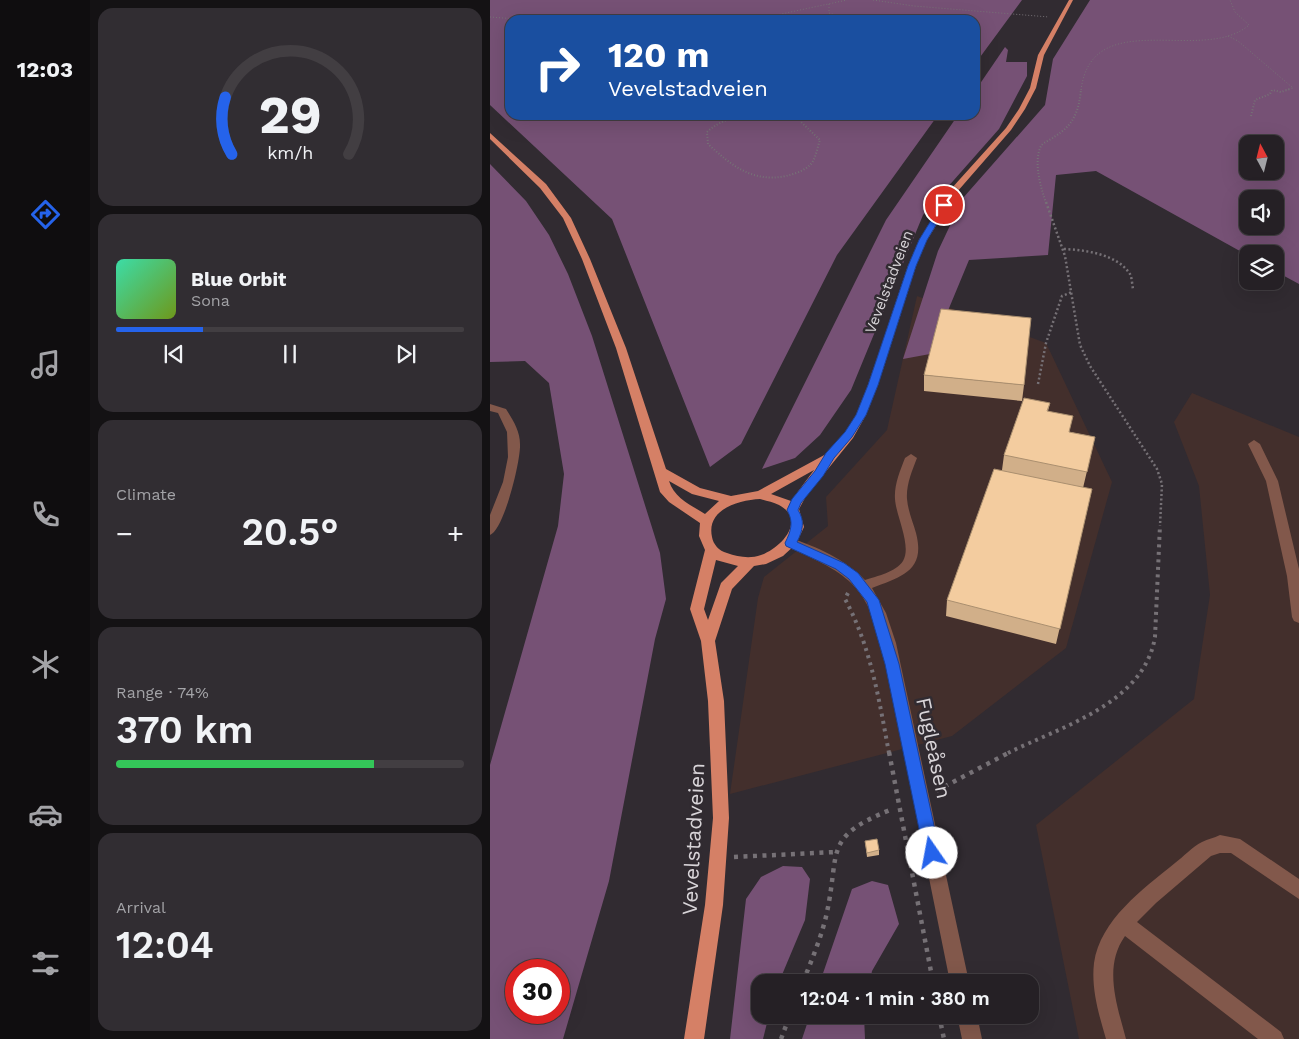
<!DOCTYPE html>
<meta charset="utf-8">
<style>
:root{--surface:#252025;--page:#312d32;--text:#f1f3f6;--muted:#a3a3a7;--line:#423e42;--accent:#2563eb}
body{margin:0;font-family:"Work Sans",sans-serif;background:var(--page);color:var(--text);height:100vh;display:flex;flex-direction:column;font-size:19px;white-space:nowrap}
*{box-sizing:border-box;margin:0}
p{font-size:16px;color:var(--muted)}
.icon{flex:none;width:28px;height:28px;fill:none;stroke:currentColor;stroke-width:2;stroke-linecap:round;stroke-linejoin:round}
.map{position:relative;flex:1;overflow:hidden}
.drawer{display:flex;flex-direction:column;gap:8px;padding:8px;background:#141214;width:400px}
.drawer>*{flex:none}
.hud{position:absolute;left:15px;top:15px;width:475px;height:105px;border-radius:15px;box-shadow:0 5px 20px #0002,0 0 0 1px var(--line);background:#1a4fa0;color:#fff;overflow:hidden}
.needle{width:32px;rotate:353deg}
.controls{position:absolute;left:749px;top:135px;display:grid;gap:10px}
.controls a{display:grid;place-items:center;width:45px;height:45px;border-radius:10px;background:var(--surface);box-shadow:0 5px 20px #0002,0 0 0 1px var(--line);font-size:25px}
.speed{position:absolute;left:15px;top:959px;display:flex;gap:10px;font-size:25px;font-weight:700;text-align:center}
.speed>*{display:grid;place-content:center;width:65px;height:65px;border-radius:50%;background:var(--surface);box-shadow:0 5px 20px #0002,0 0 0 1px var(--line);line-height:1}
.speed .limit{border:8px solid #d22;background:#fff;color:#111}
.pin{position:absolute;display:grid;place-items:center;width:42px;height:42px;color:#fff;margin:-21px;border:2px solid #fff;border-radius:50%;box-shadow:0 1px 5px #0007}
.me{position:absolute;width:55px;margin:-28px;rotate:348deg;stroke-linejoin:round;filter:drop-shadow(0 0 4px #0008)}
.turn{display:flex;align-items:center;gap:18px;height:105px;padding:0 20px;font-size:22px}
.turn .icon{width:65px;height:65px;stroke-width:2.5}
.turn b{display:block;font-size:35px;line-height:42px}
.big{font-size:38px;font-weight:600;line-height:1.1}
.drawer .tile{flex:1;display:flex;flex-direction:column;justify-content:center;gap:8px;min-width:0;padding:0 18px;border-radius:15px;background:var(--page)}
.drawer .dial{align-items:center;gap:0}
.dial svg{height:130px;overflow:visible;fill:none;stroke:var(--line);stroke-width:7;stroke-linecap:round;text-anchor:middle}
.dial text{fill:var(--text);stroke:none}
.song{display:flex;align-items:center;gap:15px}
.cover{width:60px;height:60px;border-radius:8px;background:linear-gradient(135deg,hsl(160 70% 55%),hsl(80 70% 35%))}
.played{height:5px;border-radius:2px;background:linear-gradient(90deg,var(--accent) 25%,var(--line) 25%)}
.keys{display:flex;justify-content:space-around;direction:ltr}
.heat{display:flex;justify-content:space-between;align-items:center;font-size:28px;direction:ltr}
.charge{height:8px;border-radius:4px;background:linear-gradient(90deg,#34c759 74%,var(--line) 0)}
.trip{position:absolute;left:261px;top:974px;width:288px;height:50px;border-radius:15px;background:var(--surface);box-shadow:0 5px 20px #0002,0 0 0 1px var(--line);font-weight:600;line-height:50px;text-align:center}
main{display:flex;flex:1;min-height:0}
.dock{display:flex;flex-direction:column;width:90px;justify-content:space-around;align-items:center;background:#0f0d0f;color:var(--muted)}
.dock .icon{width:35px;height:35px}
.dock .selected{color:var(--accent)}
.dock b{font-size:22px;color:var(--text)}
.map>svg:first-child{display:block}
</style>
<main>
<nav class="dock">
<b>12:03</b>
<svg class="icon selected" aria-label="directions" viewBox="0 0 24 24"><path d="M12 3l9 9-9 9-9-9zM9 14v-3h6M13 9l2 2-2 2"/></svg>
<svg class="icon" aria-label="music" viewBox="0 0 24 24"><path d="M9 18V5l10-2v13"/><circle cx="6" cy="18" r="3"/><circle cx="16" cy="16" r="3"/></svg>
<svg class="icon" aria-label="phone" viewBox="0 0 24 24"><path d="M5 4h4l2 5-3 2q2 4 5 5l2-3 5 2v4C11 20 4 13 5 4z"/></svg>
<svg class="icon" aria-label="climate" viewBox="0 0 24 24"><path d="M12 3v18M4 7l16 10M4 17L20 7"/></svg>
<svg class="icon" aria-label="car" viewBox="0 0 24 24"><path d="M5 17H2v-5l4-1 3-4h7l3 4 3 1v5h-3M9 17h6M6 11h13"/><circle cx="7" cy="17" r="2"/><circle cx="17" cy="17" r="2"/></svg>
<svg class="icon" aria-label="filters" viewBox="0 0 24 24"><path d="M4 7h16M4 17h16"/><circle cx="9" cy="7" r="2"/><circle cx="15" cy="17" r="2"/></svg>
</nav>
<section class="drawer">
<div class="tile dial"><svg viewBox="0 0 100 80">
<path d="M14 69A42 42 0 1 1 86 69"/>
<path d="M14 69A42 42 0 0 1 10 34" stroke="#2563eb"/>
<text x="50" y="56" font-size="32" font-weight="700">29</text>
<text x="50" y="72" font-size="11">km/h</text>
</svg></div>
<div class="tile">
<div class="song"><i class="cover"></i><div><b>Blue Orbit</b><p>Sona</p></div></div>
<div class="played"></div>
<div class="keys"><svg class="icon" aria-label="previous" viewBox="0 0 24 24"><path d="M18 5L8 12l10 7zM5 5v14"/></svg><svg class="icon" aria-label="pause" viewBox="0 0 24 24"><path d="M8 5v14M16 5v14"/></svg><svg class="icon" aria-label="next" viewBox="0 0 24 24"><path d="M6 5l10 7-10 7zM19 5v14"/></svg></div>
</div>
<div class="tile"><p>Climate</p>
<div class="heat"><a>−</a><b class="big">20.5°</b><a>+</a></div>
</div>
<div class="tile"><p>Range · 74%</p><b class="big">370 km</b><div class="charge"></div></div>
<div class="tile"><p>Arrival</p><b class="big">12:04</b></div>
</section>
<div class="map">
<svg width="809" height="1039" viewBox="0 0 809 1039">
<rect width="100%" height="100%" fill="#312b31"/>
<path fill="#432f2c" d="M427,296L556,343L622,482L576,648L462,736L240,794L268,598L274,577L338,526L336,497L397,430Z
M702,393L809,437V1039H589L546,825L704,699L720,595L709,486L684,422Z"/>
<path fill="#765175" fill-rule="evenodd" d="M0,0H532L485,64V20H20V115H448L347,255L251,444L220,467L122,219L0,105Z
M600,0H809V284L785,271V254L757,255L606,171L566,175L558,255L479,260L440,354L413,359L448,251L473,198L555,105L563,59ZM758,144H785V171H758ZM758,199H785V226H758Z
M515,47L518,50L516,62H537V76L509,129L433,215L361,390L330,435L305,458L272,469L396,220L468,115H485V91Z
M0,164L36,201L59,235L78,274L102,336L170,553L176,599L165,639L119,881L73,1039H0V765L68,526L74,474L59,383L35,361L0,362ZM26,970H69V1012H26Z
M293,866L312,867L320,879L315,920L289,982H270V1015H279L273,1039H240L256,899L271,877Z
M382,881L398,885L409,924L382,971L380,982H330L362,889Z
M320,1015H374L375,1039H312Z"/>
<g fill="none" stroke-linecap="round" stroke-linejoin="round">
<path stroke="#767176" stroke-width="1" stroke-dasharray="1 2" stroke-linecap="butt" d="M383,0L424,6L559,17
M339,4V13L362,20
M0,17L40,20
M263,20L357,0
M738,36L748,41L803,88L796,90
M591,90C602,4 713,65 759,25L745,12L740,0"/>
<path stroke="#767176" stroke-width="2" stroke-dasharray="1 2" stroke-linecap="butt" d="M259,115C243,117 229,121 217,132L218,144C241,165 262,183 296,176C304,174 314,171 320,165C326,159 327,148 330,140L310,121L311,115
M761,116L765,100L780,94L782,90L791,92L800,89
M556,203C551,188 543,162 551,146C554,142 560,140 564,137C584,125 589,111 591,89"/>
<path stroke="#767176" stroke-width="2.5" stroke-dasharray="2 2.5" stroke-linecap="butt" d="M556,202L575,256L590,345L600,366L667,469L672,484L670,526
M574,249C595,250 627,254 640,274C642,278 642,284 643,289
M548,384L556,343L572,296L582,292"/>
<path stroke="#767176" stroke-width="4" stroke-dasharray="3 4.5" stroke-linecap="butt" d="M358,593L355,599C381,647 389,700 399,753
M518,753C570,727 654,704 665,637L670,525"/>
<path stroke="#767176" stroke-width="4.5" stroke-dasharray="4 5.5" stroke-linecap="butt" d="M399,752L443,982
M446,791L520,752
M244,857L346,852
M313,982C322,959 332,936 337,912C350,851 333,837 400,810
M449,1015L454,1039
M291,1039L300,1015"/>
<path fill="#82584b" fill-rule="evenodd" d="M0,404L16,409C23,420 30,431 30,444C31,460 14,530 0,535V515L13,482L18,457L17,432L8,413L0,411Z
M764,440L770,444L788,481L809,569V623L804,621L802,617L797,576L776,481L758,444Z
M421,454L427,458C422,471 416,485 417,499C418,511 423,522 426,533C436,571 411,577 382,588L396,613L406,643L479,982H460L395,660C379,587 363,575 295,546L294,543L295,540L300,538C326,546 356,560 375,580C387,576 406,572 413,561C422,546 406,516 405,499C404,485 410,471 415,458Z
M730,835L750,839L809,879V899L741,853H730L721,856L666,903L647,922L791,1032L794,1039H768L635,936C613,967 627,1005 636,1039H616C609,1015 601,989 604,963C610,920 653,889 685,863C693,857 702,847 712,842C718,839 724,838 730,835Z
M467,1015H487L492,1039H472Z"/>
<path fill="#d58066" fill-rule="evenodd" d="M579,0H583L554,55L546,88L535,109L521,130L467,192L437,240L426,266L388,385L376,415L363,438L316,496L309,509L314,527L306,544L293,556L276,564L264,566L242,589L225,641L234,701L239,818L233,905L214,1039H194L215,905L223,818L218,701L211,641L200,609L215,550L209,536L210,523L179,502L170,492L126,348L92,259L73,218L50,188L0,139V133L56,184L81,218L100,259L136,348L176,469L210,488L241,496L268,491L338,453L355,433L366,415L378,385L418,266L429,240L461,189L516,128L529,109L540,88L548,55ZM324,470L301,501L281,494ZM179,481L202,494L229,501L215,514C201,505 184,498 179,481ZM270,499C276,501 283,502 289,505C317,520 291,548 271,555C260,559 248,557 237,553C229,551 223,544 222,537C216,509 249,500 270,499ZM226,560L248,566L231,583L218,620L214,609Z"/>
</g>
<path fill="#d1af89" d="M434,375L534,385L532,401L434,391Z
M560,403L558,411L580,432L605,437L593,488L602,489L566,644L456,616L457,600L512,470L514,455Z
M375,841L389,850V855L377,857Z"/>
<path fill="#f3cc9f" stroke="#aa8f6f" d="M451,309L541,318L534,385L434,375Z
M534,398L560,403L557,411L583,416L579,432L605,437L597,472L514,455Z
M504,469L602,489L570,629L457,600Z
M387,839L389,850L377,853L375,841Z"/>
<path fill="#2563eb" stroke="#184099" d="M451,204L458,205L437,240L426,266L388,385L376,415L362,437L344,458L333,476L311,503L308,510C315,521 313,530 307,542L354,563L368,573L389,600L409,664L450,853L448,858L442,861L437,858L434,853L395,664L377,602L359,579L346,569L296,546L295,543C301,531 304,522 297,510L302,499L325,471L336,453L355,432L366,415L378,385L418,266L429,240Z"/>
<g text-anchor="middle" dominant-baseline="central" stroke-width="5" stroke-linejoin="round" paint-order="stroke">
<g font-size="15" fill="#d8d4d8" stroke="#312b31">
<text transform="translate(399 282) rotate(-69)">Vevelstadveien</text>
</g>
<g font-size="21" fill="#d8d4d8" stroke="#312b31">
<text transform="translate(444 748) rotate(78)">Fugleåsen</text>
<text transform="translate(203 839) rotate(-87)">Vevelstadveien</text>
</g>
</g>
</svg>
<div class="controls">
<a><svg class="needle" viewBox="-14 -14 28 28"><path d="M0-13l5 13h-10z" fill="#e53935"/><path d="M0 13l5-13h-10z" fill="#a3a3a7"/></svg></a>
<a><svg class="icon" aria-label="sound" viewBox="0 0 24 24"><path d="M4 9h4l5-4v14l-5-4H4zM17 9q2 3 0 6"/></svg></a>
<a><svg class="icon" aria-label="layers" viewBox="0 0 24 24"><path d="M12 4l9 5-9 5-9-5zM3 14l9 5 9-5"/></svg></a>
</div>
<div class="speed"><div class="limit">30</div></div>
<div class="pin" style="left:454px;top:205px;background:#d93025"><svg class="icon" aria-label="arrive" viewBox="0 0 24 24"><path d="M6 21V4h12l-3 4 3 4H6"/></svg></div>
<svg class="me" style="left:442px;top:853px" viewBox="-20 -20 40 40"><circle r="19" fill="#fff"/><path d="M0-13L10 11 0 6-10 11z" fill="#2563eb"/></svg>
<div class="trip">12:04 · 1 min · 380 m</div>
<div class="hud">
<div class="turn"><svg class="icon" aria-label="right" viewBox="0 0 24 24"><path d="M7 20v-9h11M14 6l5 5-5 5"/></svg><div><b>120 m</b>Vevelstadveien</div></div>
</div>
</div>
</main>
